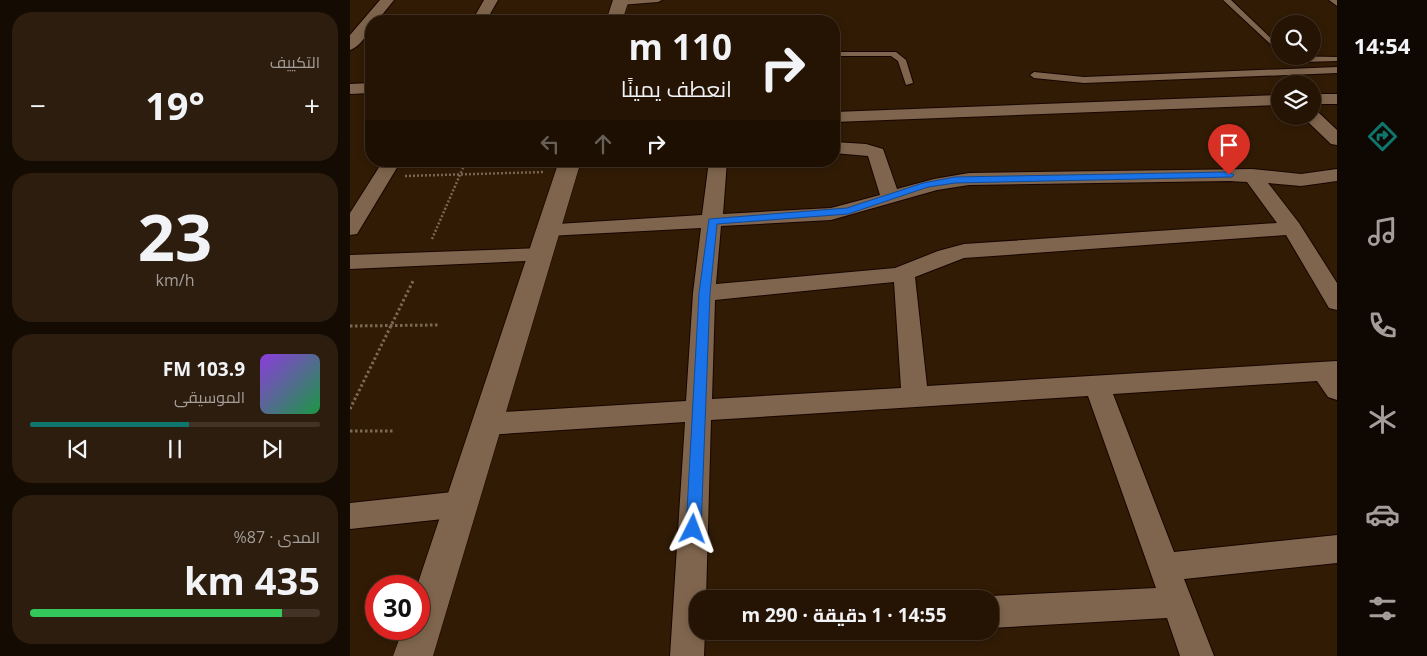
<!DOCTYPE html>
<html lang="ar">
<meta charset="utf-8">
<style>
:root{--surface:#251404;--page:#2d1d0e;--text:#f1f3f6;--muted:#a39e9a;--line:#423326;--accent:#0f766e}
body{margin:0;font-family:"Open Sans",Cairo,sans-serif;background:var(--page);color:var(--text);direction:rtl;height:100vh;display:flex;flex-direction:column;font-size:19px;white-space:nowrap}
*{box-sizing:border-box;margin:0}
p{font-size:16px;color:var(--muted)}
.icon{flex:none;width:28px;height:28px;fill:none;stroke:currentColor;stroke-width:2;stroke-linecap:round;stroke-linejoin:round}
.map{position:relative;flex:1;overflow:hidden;direction:ltr}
.sheet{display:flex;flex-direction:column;gap:12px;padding:12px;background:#140b02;width:350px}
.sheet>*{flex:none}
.hud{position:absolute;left:15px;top:15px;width:475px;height:152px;border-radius:20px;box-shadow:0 2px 8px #0003,0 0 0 1px var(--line);direction:rtl;background:#251404;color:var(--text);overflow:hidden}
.fabs{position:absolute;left:921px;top:15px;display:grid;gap:10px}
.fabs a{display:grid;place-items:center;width:50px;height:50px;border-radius:50%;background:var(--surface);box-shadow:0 2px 8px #0003,0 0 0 1px var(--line);font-size:25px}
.speed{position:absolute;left:15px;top:575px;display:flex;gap:10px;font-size:25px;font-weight:700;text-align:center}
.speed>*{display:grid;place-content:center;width:65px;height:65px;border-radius:50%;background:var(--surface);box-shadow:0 2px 8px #0003,0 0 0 1px var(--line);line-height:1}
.speed .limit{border:8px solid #d22;background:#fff;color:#111}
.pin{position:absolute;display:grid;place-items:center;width:42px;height:42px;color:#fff;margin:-51px -21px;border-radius:50% 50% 50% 0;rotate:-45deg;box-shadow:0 0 5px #0007}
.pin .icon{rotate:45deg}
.me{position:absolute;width:55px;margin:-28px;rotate:3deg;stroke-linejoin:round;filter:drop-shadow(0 0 4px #0008)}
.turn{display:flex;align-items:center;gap:18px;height:105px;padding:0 25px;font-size:22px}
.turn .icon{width:65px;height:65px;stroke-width:2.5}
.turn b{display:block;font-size:35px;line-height:42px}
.lanes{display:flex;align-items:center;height:48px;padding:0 25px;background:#0003;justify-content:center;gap:25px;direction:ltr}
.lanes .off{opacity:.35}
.big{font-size:38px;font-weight:700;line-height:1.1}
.sheet .widget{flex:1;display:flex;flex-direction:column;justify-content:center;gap:8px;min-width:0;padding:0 18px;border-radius:20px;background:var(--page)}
.sheet .dial{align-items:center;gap:0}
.dial b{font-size:65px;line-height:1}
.song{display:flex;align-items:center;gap:15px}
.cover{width:60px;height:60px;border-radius:8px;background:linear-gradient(135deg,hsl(270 70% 55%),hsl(140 70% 35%))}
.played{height:5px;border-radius:2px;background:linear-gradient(90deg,var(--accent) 55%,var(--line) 55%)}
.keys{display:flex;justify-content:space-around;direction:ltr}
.heat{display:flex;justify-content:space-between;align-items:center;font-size:28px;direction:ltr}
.charge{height:8px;border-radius:4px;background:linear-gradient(90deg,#34c759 87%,var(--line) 0)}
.trip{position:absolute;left:339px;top:590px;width:310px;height:50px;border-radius:20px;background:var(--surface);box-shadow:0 2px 8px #0003,0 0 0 1px var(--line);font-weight:700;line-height:50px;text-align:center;direction:rtl}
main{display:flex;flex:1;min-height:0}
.dock{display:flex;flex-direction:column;width:90px;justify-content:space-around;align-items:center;background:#0f0802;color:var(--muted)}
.dock .icon{width:35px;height:35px}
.dock .active{color:var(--accent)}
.dock b{font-size:22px;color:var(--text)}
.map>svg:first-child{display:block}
</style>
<main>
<nav class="dock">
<b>14:54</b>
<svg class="icon active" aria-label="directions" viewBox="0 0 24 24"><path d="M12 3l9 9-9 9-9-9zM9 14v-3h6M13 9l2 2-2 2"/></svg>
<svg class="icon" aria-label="music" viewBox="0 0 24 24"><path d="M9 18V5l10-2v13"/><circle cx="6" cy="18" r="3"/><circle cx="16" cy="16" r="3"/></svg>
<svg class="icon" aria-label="phone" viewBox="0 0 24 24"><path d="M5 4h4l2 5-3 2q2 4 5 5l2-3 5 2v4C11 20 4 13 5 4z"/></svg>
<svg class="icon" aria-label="climate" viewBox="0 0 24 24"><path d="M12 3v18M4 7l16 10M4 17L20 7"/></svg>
<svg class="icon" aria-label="car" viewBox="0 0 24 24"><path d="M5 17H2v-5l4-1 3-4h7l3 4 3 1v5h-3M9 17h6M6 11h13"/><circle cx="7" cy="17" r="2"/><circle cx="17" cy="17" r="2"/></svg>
<svg class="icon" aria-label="filters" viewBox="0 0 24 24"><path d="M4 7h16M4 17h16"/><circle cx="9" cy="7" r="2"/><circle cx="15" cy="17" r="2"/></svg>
</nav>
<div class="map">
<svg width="987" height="656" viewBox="0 0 987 656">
<rect width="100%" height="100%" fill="#311b05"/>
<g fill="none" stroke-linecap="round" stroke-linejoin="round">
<defs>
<path id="service" d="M280,0H312L308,2L270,5L266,3Z
M873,0H881L930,47V53Z
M979,0H987V6Z
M484,52H546L556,60L563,83L556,85L548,61L541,56H484Z
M934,56L987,57V61L954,62Z
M987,67V73L734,83L684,78L680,75L684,72L734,77Z"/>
<path id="minor" d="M30,0H44L27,21H21C21,31 10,47 0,50V35Z
M134,0H148L136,21H122Z
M21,83V93L0,94V84Z
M962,94H987V104H962Z
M930,95V105L484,122V112Z
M962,111L968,112L987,130V145L981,144L956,120L954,116H962Z
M484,142L516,144L533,149L547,189L584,179L619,173L902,169L951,174L987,169V181L951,186L918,183L949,223L987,283V310L979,308L936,235L614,258L565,277L577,386L987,361V400L978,397L967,381L763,394L824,552L987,535V563L834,579L864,656H830L817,618L640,628V599H634L640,596L806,588L738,396L361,420L356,599H348V631H355L354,656H320L335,422L137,435L128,431L124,424L128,417L137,413L336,401L343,293L351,228L198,236L191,235L188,230L191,225L352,215L359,161H377L373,214L481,208L530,195L518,156L484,153ZM879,181L897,182L927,223L614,244L588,251L545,268L366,284L371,226L481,220L587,190L619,185ZM544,282L551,388L362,399L365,300Z
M33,161H51L7,234L0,235V213Z
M191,248L199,250L202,255L199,260L0,269V255Z
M112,491L122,495L127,504L122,513L112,517L0,529V503Z"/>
<path id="tertiary" d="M263,0H279L272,21H256Z
M209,161H231L83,656H43L53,629H69V586H67Z"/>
</defs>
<use href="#service" stroke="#180500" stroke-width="2"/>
<use href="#minor" stroke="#180500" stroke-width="2"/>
<use href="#tertiary" stroke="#180500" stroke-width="1"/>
<path stroke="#7c6856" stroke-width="2.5" stroke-dasharray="2 2" stroke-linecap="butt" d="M55,176L194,172
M82,239L116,161"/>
<path stroke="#7c6856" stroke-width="3" stroke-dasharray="2.5 2.5" stroke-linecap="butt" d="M0,326L88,325
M0,409L64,279
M0,431H43"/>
<use href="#service" fill="#7f654d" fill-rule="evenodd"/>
<use href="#minor" fill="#7f654d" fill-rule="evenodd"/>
<use href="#tertiary" fill="#7f654d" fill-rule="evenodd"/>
</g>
<path fill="#1a73e8" stroke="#114b97" d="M879,172L884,175L882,177L605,183L578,187L498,214L367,224L360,293L351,529L348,533L343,535L338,533L336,529L349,293L359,219L497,208L573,183L605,177Z"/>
</svg>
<div class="fabs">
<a><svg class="icon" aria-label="search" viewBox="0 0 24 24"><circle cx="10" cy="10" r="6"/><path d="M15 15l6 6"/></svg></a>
<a><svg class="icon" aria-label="layers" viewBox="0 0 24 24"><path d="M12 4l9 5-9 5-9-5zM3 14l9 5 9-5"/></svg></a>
</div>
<div class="speed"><div class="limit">30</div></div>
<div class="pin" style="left:879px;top:175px;background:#d93025"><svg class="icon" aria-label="arrive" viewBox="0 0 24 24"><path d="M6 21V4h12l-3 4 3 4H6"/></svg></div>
<svg class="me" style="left:343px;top:529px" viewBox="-20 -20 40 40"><path d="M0-17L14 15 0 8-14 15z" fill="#1a73e8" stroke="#fff" stroke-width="4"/></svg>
<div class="trip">14:55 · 1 دقيقة · 290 m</div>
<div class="hud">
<div class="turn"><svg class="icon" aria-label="right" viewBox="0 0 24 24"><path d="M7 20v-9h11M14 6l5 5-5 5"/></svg><div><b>110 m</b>انعطف يمينًا</div></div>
<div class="lanes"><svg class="icon off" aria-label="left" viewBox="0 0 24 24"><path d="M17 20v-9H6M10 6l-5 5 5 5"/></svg><svg class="icon off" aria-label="ahead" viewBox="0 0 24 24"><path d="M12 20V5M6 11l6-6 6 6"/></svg><svg class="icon" aria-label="right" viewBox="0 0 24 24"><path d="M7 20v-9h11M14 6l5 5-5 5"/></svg></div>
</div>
</div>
<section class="sheet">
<div class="widget"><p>التكييف</p>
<div class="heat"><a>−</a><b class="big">19°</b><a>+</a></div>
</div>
<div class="widget dial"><b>23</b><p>km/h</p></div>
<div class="widget">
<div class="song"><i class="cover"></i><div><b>103.9 FM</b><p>الموسيقى</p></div></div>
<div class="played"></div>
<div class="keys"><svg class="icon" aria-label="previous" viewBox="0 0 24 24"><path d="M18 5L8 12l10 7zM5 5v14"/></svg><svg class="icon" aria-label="pause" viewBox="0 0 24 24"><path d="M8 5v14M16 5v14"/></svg><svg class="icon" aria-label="next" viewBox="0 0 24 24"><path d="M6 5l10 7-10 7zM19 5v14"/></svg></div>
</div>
<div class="widget"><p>المدى · 87%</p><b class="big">435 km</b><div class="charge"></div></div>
</section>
</main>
